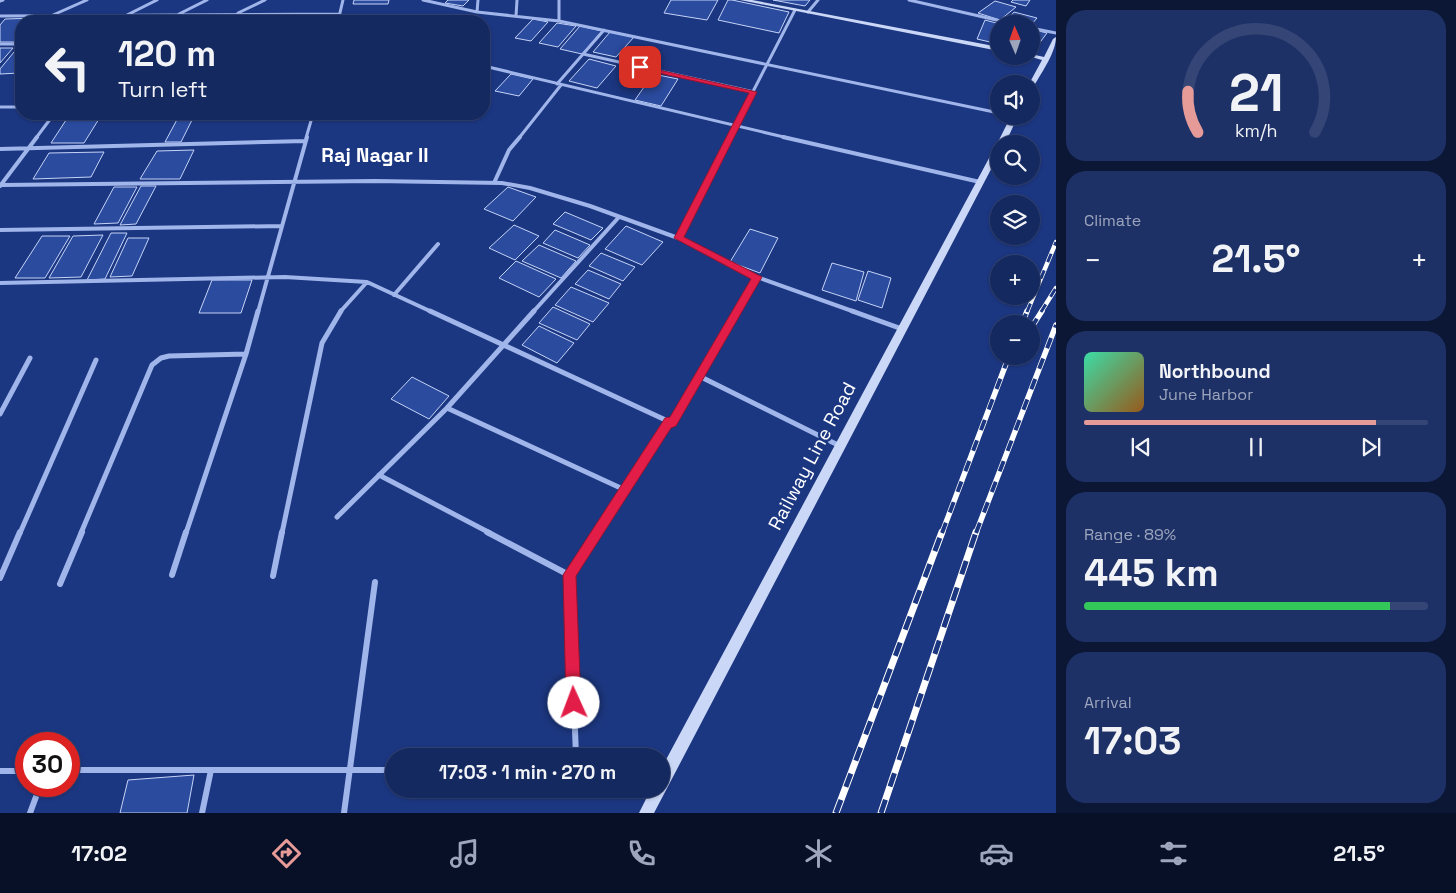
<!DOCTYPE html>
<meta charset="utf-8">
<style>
:root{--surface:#152961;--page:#1e3167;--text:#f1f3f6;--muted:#9da6bd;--line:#344576;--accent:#e69b98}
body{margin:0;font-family:"Space Grotesk",sans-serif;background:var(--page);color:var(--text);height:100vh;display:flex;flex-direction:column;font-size:19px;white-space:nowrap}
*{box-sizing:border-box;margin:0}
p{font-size:16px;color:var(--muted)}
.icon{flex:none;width:28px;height:28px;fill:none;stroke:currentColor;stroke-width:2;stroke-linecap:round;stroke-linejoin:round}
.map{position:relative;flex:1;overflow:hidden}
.sheet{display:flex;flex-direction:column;gap:10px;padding:10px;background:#0c1735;width:400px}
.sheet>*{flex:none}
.hud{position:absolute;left:15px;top:15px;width:475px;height:105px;border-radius:20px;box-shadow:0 1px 4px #0004,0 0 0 1px var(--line);background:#152961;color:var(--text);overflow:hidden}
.needle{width:32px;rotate:358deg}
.tools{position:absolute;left:990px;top:15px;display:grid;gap:10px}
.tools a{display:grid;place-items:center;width:50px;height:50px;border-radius:50%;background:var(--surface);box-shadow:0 1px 4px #0004,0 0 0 1px var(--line);font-size:25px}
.speed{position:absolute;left:15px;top:732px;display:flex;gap:10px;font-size:25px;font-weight:700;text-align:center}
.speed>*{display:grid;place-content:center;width:65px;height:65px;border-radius:50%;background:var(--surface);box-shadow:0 1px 4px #0004,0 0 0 1px var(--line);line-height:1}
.speed .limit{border:8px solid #d22;background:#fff;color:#111}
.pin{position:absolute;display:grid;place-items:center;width:42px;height:42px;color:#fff;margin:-21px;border-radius:10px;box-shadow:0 2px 8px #0006}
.me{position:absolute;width:55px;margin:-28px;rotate:358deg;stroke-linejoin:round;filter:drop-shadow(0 0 4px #0008)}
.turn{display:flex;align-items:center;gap:18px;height:105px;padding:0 20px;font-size:22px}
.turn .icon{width:65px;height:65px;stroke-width:2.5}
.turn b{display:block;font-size:35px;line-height:42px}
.big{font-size:38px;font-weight:700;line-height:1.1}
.sheet .card{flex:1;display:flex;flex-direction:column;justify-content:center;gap:8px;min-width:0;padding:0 18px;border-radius:20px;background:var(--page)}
.sheet .dial{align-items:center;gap:0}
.dial svg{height:130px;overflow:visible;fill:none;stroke:var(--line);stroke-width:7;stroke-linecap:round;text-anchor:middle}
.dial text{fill:var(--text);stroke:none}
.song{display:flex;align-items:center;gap:15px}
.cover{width:60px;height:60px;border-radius:8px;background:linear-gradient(135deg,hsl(160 70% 55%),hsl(30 70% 35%))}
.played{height:5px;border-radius:2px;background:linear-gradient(90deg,var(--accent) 85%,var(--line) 85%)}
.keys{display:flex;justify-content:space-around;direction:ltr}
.heat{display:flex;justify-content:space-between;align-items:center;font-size:28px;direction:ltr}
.charge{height:8px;border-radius:4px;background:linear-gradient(90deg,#34c759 89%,var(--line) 0)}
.trip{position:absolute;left:385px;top:748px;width:285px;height:50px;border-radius:25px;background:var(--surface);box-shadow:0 1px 4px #0004,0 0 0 1px var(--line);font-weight:700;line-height:50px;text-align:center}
.menu{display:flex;height:80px;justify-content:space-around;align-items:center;background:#081027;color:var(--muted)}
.menu .icon{width:35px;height:35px}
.menu .on{color:var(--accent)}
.menu b{font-size:22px;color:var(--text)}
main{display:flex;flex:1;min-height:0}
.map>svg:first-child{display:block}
</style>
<main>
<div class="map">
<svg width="1056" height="813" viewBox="0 0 1056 813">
<rect width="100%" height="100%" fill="#1c3781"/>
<path fill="#2b4b9f" stroke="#c4d3f7" d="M354,0H389L388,4H353Z
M448,0H469L463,6L445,3Z
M671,0H718L707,20L664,13Z
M728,0H732L789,12L779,33L718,20Z
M773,0H810L805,6Z
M1013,0H1030L1026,6L1011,2Z
M995,1L1016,7L1000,20L978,13Z
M1014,12L1037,18L1031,25L1008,19Z
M39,18L36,21H21V39L19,42H0V25L5,19Z
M533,19L548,22L531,41L515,38Z
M985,20L1000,24L999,44L977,39Z
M557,23L576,26L558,47L539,43Z
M580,26L602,31L582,54L560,49Z
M1031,29L1047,33L1032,53H1031Z
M610,32L634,37L616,57L593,52Z
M19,46H21V70L19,73L0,74V69Z
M0,48H13L0,63Z
M589,59L616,66L597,88L569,81Z
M511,74L533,79L519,96L495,91Z
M653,74L678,79L661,106L635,100Z
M70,114H102L84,143H51Z
M180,114H195L181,142H165Z
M194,150L180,179H140L157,151Z
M104,152L91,177L33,179L49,153Z
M141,186H156L136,224L120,225Z
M114,187H137L118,223L94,224Z
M508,187L536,197L513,221L484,209Z
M565,212L603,228L591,240L553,224Z
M514,225L539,236L515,260L489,248Z
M626,226L663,242L642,265L605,249Z
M750,229L778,238L760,273L730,262Z
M555,230L590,245L578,258L543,243Z
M111,233H127L105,279L87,280Z
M103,235L81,277L49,278L73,236Z
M42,236H70L45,278H15Z
M128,238H149L132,276L110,277Z
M539,245L576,261L561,278L522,261Z
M601,253L635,267L623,281L589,266Z
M516,261L556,279L539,297L499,278Z
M832,263L864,272L856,301L822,290Z
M588,270L621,284L609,299L575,284Z
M868,271L891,278L882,308L858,300Z
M212,280H252L241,313H199Z
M571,287L609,303L593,322L555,305Z
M553,307L590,324L577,340L539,323Z
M539,326L574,343L557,363L522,345Z
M412,377L449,396L429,419L391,399Z
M194,775L187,813H120L128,780Z"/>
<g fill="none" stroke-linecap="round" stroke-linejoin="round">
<path stroke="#a0b5ea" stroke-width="3" d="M423,0L477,12L559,21L999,113
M559,0V21
M909,0L1014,24
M0,1L3,0
M477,12L478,0
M808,12L818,0
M238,13L265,0
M179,14L207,0
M53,15L87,0
M0,16L340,14
M516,16L517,0
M122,21L127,15L157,0
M338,21L343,0
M1031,28L1056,33
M0,44H21
M583,54L754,92
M484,66L788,138
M557,84L604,30
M0,107H21
M36,138L54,114
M306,138L313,114
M519,138L561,85
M729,138L795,10"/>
<path stroke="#a0b5ea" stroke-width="4" d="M783,137L980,182
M0,149L306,141
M494,183L509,150L520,137
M2,185L375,181L502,183L530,188L590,206L678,238L757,277
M0,186L37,137
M0,230L282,226
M678,238L730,137
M0,283L285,277L367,282L432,312
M394,295L438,244
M258,312L307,137
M340,312L367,282
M533,312L619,217
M737,312L757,277L855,312"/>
<path stroke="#a0b5ea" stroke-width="5" d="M430,311L672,423L737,311
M852,311L902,329
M699,376L840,446
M447,408L625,490
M0,414L30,358
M379,475L490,533
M337,517L447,408L534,311
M20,533L96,360
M81,533L152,365L161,358L169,356L246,354
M186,533L246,354L258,311
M282,533L322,343L341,311
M596,533L669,422"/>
<path stroke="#a0b5ea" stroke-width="6" d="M487,532L569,575L576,756
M172,575L186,532
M569,575L597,532
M273,576L282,532
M0,578L20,532
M60,584L82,532
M69,770H394
M0,771H26
M30,813L40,786
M202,813L211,770
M344,813L375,582"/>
<path fill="#cbd7f7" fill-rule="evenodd" d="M740,0H752L999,47V51Z
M1056,37C1056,52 1042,72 1034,86L1031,88V84H1029L1042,60L1028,56H1031V54L1044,57L1053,39Z
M1011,116H1018L1005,144H999V154L664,794L654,813H639L651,789H661V769L995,147L998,145L997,144Z"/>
<defs>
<path id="rail-far2" d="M1027,312L1056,242
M1041,312L1056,288"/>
<path id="rail-far1" d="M1022,324L1027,311
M1031,328L1042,311
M942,533L1009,356
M976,533L1056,325"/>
<path id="rail" d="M836,813L942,532
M881,813L976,532"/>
</defs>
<use href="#rail-far2" stroke="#fff" stroke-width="4.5"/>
<use href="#rail-far1" stroke="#fff" stroke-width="5.5"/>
<use href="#rail" stroke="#fff" stroke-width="7"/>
<use href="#rail-far2" stroke="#1c3781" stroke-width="3" stroke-dasharray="9" stroke-linecap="butt"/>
<use href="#rail-far1" stroke="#1c3781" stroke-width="4" stroke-dasharray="11" stroke-linecap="butt"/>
<use href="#rail" stroke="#1c3781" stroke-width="5" stroke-dasharray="14" stroke-linecap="butt"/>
</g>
<path fill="#e11d48" stroke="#92132f" d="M637,65L757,92L684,237L762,277L676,426L671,428L576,576L581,703L579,708L574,710L569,708L566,703L563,575L665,418L670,417L751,279L674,238L749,93L640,69L637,68Z"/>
<g text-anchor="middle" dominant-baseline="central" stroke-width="5" stroke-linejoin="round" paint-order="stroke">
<g font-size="19" fill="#fff" stroke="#1c3781">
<text transform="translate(812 456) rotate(-62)">Railway Line Road</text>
</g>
<g font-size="20" font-weight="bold" fill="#fff" stroke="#1c3781">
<text x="375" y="155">Raj Nagar II</text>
</g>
</g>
</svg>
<div class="tools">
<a><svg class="needle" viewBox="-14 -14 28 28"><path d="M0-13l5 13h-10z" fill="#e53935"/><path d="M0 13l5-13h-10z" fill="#9da6bd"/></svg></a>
<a><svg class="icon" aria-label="sound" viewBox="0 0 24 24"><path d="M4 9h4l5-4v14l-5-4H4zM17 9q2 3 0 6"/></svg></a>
<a><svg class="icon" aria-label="search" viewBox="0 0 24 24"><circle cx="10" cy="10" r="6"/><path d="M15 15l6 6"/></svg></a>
<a><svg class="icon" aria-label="layers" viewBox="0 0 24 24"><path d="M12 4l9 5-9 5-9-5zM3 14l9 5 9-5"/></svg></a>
<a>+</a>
<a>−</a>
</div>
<div class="speed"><div class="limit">30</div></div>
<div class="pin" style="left:640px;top:67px;background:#d93025"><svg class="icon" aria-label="arrive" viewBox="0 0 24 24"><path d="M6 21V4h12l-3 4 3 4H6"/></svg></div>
<svg class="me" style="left:574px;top:703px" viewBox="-20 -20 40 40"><circle r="19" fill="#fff"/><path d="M0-13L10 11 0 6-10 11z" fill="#e11d48"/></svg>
<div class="trip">17:03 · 1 min · 270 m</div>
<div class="hud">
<div class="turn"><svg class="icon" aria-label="left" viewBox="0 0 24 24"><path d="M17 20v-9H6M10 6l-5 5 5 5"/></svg><div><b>120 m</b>Turn left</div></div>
</div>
</div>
<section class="sheet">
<div class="card dial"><svg viewBox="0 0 100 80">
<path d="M14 69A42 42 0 1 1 86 69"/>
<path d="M14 69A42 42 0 0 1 8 44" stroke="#e69b98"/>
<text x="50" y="56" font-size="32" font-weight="700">21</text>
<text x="50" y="72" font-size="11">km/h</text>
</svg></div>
<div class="card"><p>Climate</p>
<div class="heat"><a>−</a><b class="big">21.5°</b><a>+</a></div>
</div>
<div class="card">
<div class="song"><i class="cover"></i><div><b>Northbound</b><p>June Harbor</p></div></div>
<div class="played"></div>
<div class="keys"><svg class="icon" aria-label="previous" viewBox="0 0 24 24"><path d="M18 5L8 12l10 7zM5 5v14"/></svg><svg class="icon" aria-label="pause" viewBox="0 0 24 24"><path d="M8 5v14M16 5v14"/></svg><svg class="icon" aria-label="next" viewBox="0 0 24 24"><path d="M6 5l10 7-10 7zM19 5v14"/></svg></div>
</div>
<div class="card"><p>Range · 89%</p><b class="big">445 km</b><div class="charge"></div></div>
<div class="card"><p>Arrival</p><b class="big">17:03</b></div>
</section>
</main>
<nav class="menu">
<b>17:02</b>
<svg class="icon on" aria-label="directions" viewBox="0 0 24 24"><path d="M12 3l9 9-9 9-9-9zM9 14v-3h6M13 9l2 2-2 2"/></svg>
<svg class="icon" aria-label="music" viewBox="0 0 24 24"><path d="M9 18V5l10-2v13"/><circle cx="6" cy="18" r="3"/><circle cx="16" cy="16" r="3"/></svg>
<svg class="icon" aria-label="phone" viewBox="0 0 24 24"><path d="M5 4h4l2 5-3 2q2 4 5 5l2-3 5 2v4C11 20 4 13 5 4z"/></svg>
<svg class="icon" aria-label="climate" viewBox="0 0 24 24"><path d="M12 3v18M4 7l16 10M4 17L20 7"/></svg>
<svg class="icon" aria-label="car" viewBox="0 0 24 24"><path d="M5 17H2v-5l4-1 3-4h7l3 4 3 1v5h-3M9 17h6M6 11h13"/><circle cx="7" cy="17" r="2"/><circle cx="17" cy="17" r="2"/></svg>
<svg class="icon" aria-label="filters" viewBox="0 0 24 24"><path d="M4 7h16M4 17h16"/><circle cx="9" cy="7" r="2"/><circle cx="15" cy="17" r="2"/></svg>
<b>21.5°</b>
</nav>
